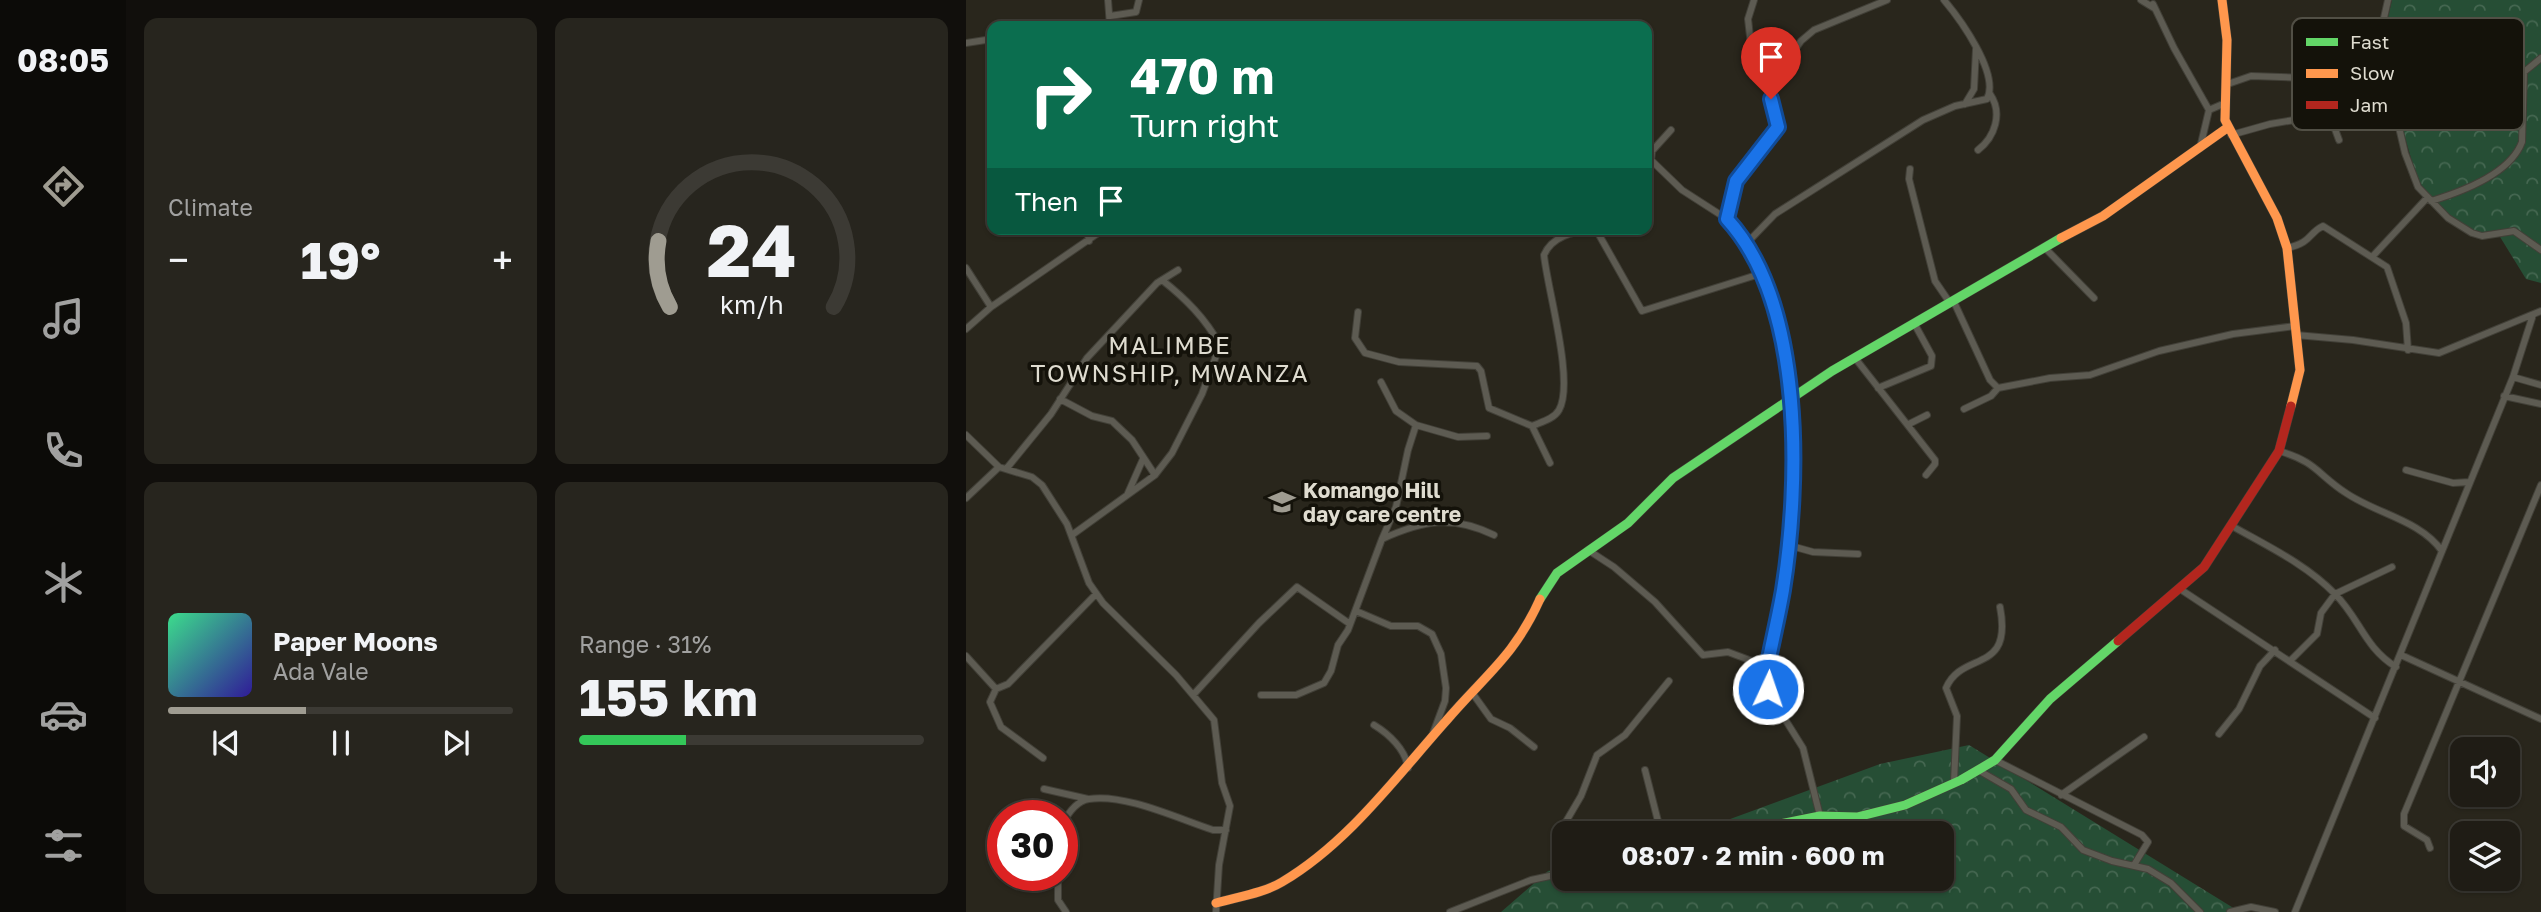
<!DOCTYPE html>
<meta charset="utf-8">
<style>
:root{--surface:#1f1c15;--page:#27251e;--text:#f1f3f6;--muted:#a1a1a0;--line:#3c3a34;--accent:#9f9c91}
body{margin:0;font-family:"Golos Text",sans-serif;background:var(--page);color:var(--text);height:100vh;display:flex;flex-direction:column;font-size:26px;white-space:nowrap}
*{box-sizing:border-box;margin:0}
p{font-size:23px;color:var(--muted)}
.icon{flex:none;width:38px;height:38px;fill:none;stroke:currentColor;stroke-width:2;stroke-linecap:round;stroke-linejoin:round}
.map{position:relative;flex:1;overflow:hidden}
.sheet{display:flex;flex-direction:column;gap:18px;padding:18px;background:#110f0c;width:840px}
.sheet>*{flex:none}
.top-card{position:absolute;left:21px;top:21px;width:665px;height:214px;border-radius:14px;box-shadow:0 2px 5px #0004,0 0 0 2px var(--line);background:#0b6e4f;color:#fff;overflow:hidden}
.buttons{position:absolute;left:1484px;top:737px;display:grid;gap:14px}
.buttons a{display:grid;place-items:center;width:70px;height:70px;border-radius:14px;background:var(--surface);box-shadow:0 2px 5px #0004,0 0 0 2px var(--line);font-size:35px}
.speed{position:absolute;left:21px;top:800px;display:flex;gap:14px;font-size:35px;font-weight:700;text-align:center}
.speed>*{display:grid;place-content:center;width:91px;height:91px;border-radius:50%;background:var(--surface);box-shadow:0 2px 5px #0004,0 0 0 2px var(--line);line-height:1}
.speed .limit{border:10px solid #d22;background:#fff;color:#111}
.pin{position:absolute;display:grid;place-items:center;width:60px;height:60px;color:#fff;margin:-72px -30px;border-radius:50% 50% 50% 0;rotate:-45deg;box-shadow:0 0 7px #0007}
.pin .icon{rotate:45deg}
.me{position:absolute;width:77px;margin:-38px;rotate:3deg;stroke-linejoin:round;filter:drop-shadow(0 0 5px #0008)}
.turn{display:flex;align-items:center;gap:24px;height:147px;padding:0 28px;font-size:32px}
.turn .icon{width:91px;height:91px;stroke-width:2.5}
.turn b{display:block;font-size:49px;line-height:60px}
.then{display:flex;align-items:center;height:66px;padding:0 28px;background:#0003;gap:14px;font-size:26px}
.big{font-size:52px;font-weight:700;line-height:1.1}
.sheet .card{flex:1;display:flex;flex-direction:column;justify-content:center;gap:10px;min-width:0;padding:0 24px;border-radius:14px;background:var(--page)}
.sheet .dial{align-items:center;gap:0}
.dial svg{height:182px;overflow:visible;fill:none;stroke:var(--line);stroke-width:7;stroke-linecap:round;text-anchor:middle}
.dial text{fill:var(--text);stroke:none}
.song{display:flex;align-items:center;gap:21px}
.cover{width:84px;height:84px;border-radius:10px;background:linear-gradient(135deg,hsl(150 70% 55%),hsl(250 70% 35%))}
.played{height:7px;border-radius:4px;background:linear-gradient(90deg,var(--accent) 40%,var(--line) 40%)}
.keys{display:flex;justify-content:space-around;direction:ltr}
.heat{display:flex;justify-content:space-between;align-items:center;font-size:38px;direction:ltr}
.charge{height:10px;border-radius:5px;background:linear-gradient(90deg,#34c759 31%,var(--line) 0)}
.sheet .tiles{flex:1;display:grid;gap:18px;grid-template-columns:repeat(2,1fr)}
.trip{position:absolute;left:586px;top:821px;width:402px;height:70px;border-radius:14px;background:var(--surface);box-shadow:0 2px 5px #0004,0 0 0 2px var(--line);font-weight:700;line-height:70px;text-align:center}
main{display:flex;flex:1;min-height:0}
.dock{display:flex;flex-direction:column;width:126px;justify-content:space-around;align-items:center;background:#0c0b08;color:var(--muted)}
.dock .icon{width:49px;height:49px}
.dock .active{color:var(--accent)}
.dock b{font-size:32px;color:var(--text)}
.map>svg:first-child{display:block}
</style>
<main>
<nav class="dock">
<b>08:05</b>
<svg class="icon active" aria-label="directions" viewBox="0 0 24 24"><path d="M12 3l9 9-9 9-9-9zM9 14v-3h6M13 9l2 2-2 2"/></svg>
<svg class="icon" aria-label="music" viewBox="0 0 24 24"><path d="M9 18V5l10-2v13"/><circle cx="6" cy="18" r="3"/><circle cx="16" cy="16" r="3"/></svg>
<svg class="icon" aria-label="phone" viewBox="0 0 24 24"><path d="M5 4h4l2 5-3 2q2 4 5 5l2-3 5 2v4C11 20 4 13 5 4z"/></svg>
<svg class="icon" aria-label="climate" viewBox="0 0 24 24"><path d="M12 3v18M4 7l16 10M4 17L20 7"/></svg>
<svg class="icon" aria-label="car" viewBox="0 0 24 24"><path d="M5 17H2v-5l4-1 3-4h7l3 4 3 1v5h-3M9 17h6M6 11h13"/><circle cx="7" cy="17" r="2"/><circle cx="17" cy="17" r="2"/></svg>
<svg class="icon" aria-label="filters" viewBox="0 0 24 24"><path d="M4 7h16M4 17h16"/><circle cx="9" cy="7" r="2"/><circle cx="15" cy="17" r="2"/></svg>
</nav>
<section class="sheet">
<div class="tiles">
<div class="card"><p>Climate</p>
<div class="heat"><a>−</a><b class="big">19°</b><a>+</a></div>
</div>
<div class="card dial"><svg viewBox="0 0 100 80">
<path d="M14 69A42 42 0 1 1 86 69"/>
<path d="M14 69A42 42 0 0 1 9 40" stroke="#9f9c91"/>
<text x="50" y="56" font-size="32" font-weight="700">24</text>
<text x="50" y="72" font-size="11">km/h</text>
</svg></div>
<div class="card">
<div class="song"><i class="cover"></i><div><b>Paper Moons</b><p>Ada Vale</p></div></div>
<div class="played"></div>
<div class="keys"><svg class="icon" aria-label="previous" viewBox="0 0 24 24"><path d="M18 5L8 12l10 7zM5 5v14"/></svg><svg class="icon" aria-label="pause" viewBox="0 0 24 24"><path d="M8 5v14M16 5v14"/></svg><svg class="icon" aria-label="next" viewBox="0 0 24 24"><path d="M6 5l10 7-10 7zM19 5v14"/></svg></div>
</div>
<div class="card"><p>Range · 31%</p><b class="big">155 km</b><div class="charge"></div></div>
</div>
</section>
<div class="map">
<svg width="1575" height="912" viewBox="0 0 1575 912">
<defs>
<pattern id="forest-crowns" width="20" height="18" patternUnits="userSpaceOnUse" patternTransform="scale(1.75)"><rect width="20" height="18" fill="#264e35"/><path d="M2 6a3 3 0 1 1 6 0M12 15a3 3 0 1 1 6 0" fill="none" stroke="#456751"/></pattern>
</defs>
<rect width="100%" height="100%" fill="#29261c"/>
<path fill="url(#forest-crowns)" d="M1426,0H1575V283L1560,279L1531,232C1525,232 1515,234 1509,232C1487,225 1464,200 1452,182L1414,52Z
M1003,745L1274,912H535L582,871L598,867V878H976V833H726L914,764Z"/>
<g fill="none" stroke-linecap="round" stroke-linejoin="round">
<defs>
<path id="street" d="M142,0L144,26
M1175,0L1188,8
M1422,0L1411,49L1422,80L1439,153L1452,187L1482,218L1506,233L1516,236L1548,231L1575,250
M1187,4L1208,48L1243,110L1234,148
M144,16L170,12L173,0
M0,43L26,39
M806,83L835,41L848,30L921,0
M1259,85L1285,76L1367,79L1412,55
M999,104L1008,89L1010,49
M1243,110L1257,104
M705,130L686,151L685,160L716,190L761,219L774,235L797,273L818,348L828,473L817,590L800,674L807,700L837,748L854,816
M1265,135L1304,124L1359,115L1366,121L1373,140
M1012,150C1029,137 1037,113 1024,94
M944,169L943,179L969,281L984,303
M1465,201C1495,192 1544,174 1556,142L1558,72L1575,58
M761,219L770,181L812,127L805,99V77L785,45L782,19L788,0
M121,229L123,241
M780,244L809,214L957,120L989,106L1021,99C1034,74 994,19 978,0
M1078,247L1128,298
M1321,248C1347,242 1342,233 1357,226L1421,267L1440,323L1442,350
M1406,257L1461,198
M0,268L25,307
M988,302L1024,380L1032,388L1084,378L1124,375L1193,351L1267,334L1329,326
M392,312L389,338L399,353L433,362L511,366L515,371L523,408L566,426C575,422 588,419 593,410C609,382 581,288 578,255C586,236 607,232 626,229L632,233L676,311L797,273
M0,329L25,307L138,229
M1330,335L1387,340L1473,353L1575,311
M889,358L969,460V464L960,475
M1547,377L1575,385
M415,382L430,411L450,425L442,450L430,507L416,539
M912,388L965,366L966,356L948,323
M1538,396L1575,404
M94,399L126,416L146,421L166,440L189,475
M998,409L1025,396L1032,388
M943,424L961,415
M450,425L492,437L521,436
M566,426L584,463
M0,435L33,467L66,477L76,485L101,524L123,583L137,603L210,675L248,720L256,783L264,806L253,865L250,912
M1313,451C1351,462 1351,474 1380,493C1411,514 1454,520 1476,551
M41,468L85,414L121,358L191,283L212,270
M1440,470L1487,483L1503,482
M162,493L177,459
M0,498L33,467
M1266,526C1301,546 1340,564 1369,594C1394,619 1398,647 1430,667
M106,535L189,475L206,453L236,394L254,345C239,318 220,299 196,280
M822,545L847,552L892,554
M622,550L648,567L689,602L737,655L762,652L786,661L803,658
M1214,589L1409,718
M390,611L425,626H452L466,634L475,654L480,688L479,701L466,736
M1435,655L1575,719
M0,656L30,689L42,684L130,594
M1325,660L1351,634L1355,613L1369,594L1426,567
M30,689L24,702L35,727L77,758
M228,694L293,623L331,587L384,624
M507,694L525,719L544,728L568,747
M295,695H330L358,683L365,671L372,645L382,630L416,539C458,520 487,515 528,535
M408,725C423,734 440,750 442,768
M1253,734L1273,709L1294,666L1309,650
M1029,760L1176,835L1182,842L1168,865
M679,770L695,833
M1012,770L1045,789L1060,810L1095,827L1117,850L1146,861L1182,869L1205,883L1234,912
M988,782L991,716L980,688C996,650 1047,675 1034,607
M78,789L122,799
M1095,795L1178,737
M96,825C101,815 110,801 123,799C158,793 213,819 247,830H260
M1464,848L1461,840L1438,826V814L1575,485
M597,873L588,853V842L615,796L631,755L659,735L703,681
M92,875V900L100,912
M484,912L565,880L598,873
M1264,912L1285,907L1309,912
M1329,912L1547,377L1567,315"/>
<path id="fast" d="M574,599L591,573L662,523L707,478L866,371L1095,238
M768,833L854,816L891,817L939,805L995,780L1029,760L1084,699L1152,641"/>
<path id="slow" d="M1256,0L1261,40L1259,120L1311,218L1321,248L1334,370L1325,406
M1095,238L1137,216L1261,128
M250,903C271,897 298,893 316,882C382,843 430,777 480,721C519,675 548,657 574,599"/>
<path id="jam" d="M1152,641L1238,567L1313,451L1325,406"/>
</defs>
<use href="#street" stroke="#424038" stroke-width="8"/>
<use href="#fast" stroke="#424038" stroke-width="10"/>
<use href="#slow" stroke="#424038" stroke-width="10"/>
<use href="#jam" stroke="#424038" stroke-width="10"/>
<use href="#street" stroke="#5d5b52" stroke-width="6"/>
<use href="#fast" stroke="#63d668" stroke-width="9"/>
<use href="#slow" stroke="#ff974d" stroke-width="9"/>
<use href="#jam" stroke="#b3261e" stroke-width="9"/>
</g>
<g fill="none" stroke-linecap="round" stroke-linejoin="round">
<defs>
<path id="route" d="M802,689L800,674C805,646 812,619 817,590C834,484 839,304 761,219L770,181L812,127L805,99"/>
</defs>
<use href="#route" stroke="#114b97" stroke-width="18"/>
<use href="#route" stroke="#1a73e8" stroke-width="12"/>
</g>
<defs>
<symbol id="school-bare" viewBox="-9 -9 18 18"><path d="M0-5L7-2L0 1L-7-2ZM-4 1L0 2.5L4 1V4Q0 6-4 4Z" fill="#9f9c91" stroke="#14120a" stroke-width="2.5" paint-order="stroke"/></symbol>
</defs>
<g fill-rule="evenodd">
<use href="#school-bare" x="297" y="483" width="38" height="38"/>
</g>
<g text-anchor="middle" dominant-baseline="central" stroke-width="7" stroke-linejoin="round" paint-order="stroke">
<g font-size="21" font-weight="bold" fill="#dfdcd0" stroke="#14120a" text-anchor="start">
<text x="337" y="490">Komango Hill<tspan x="337" dy="24">day care centre</tspan></text>
</g>
<g font-size="24" letter-spacing="2" fill="#dfdcd0" stroke="#14120a">
<text x="204" y="344">MALIMBE<tspan x="204" dy="28">TOWNSHIP, MWANZA</tspan></text>
</g>
</g>
<rect x="1326" y="18" width="232" height="112" rx="10" fill="#14120a" stroke="#514f45" stroke-width="2"/>
<rect x="1340" y="38" width="32" height="8" fill="#63d668"/>
<rect x="1340" y="69" width="32" height="9" fill="#ff974d"/>
<rect x="1340" y="101" width="32" height="8" fill="#b3261e"/>
<g font-size="19" fill="#dfdcd0">
<text x="1384" y="49">Fast</text>
<text x="1384" y="80">Slow</text>
<text x="1384" y="112">Jam</text>
</g>
</svg>
<div class="buttons">
<a><svg class="icon" aria-label="sound" viewBox="0 0 24 24"><path d="M4 9h4l5-4v14l-5-4H4zM17 9q2 3 0 6"/></svg></a>
<a><svg class="icon" aria-label="layers" viewBox="0 0 24 24"><path d="M12 4l9 5-9 5-9-5zM3 14l9 5 9-5"/></svg></a>
</div>
<div class="speed"><div class="limit">30</div></div>
<div class="pin" style="left:805px;top:99px;background:#d93025"><svg class="icon" aria-label="arrive" viewBox="0 0 24 24"><path d="M6 21V4h12l-3 4 3 4H6"/></svg></div>
<svg class="me" style="left:802px;top:689px" viewBox="-20 -20 40 40"><circle r="17" fill="#1a73e8" stroke="#fff" stroke-width="3"/><path d="M0-11L8 9 0 5-8 9z" fill="#fff"/></svg>
<div class="trip">08:07 · 2 min · 600 m</div>
<div class="top-card">
<div class="turn"><svg class="icon" aria-label="right" viewBox="0 0 24 24"><path d="M7 20v-9h11M14 6l5 5-5 5"/></svg><div><b>470 m</b>Turn right</div></div>
<div class="then">Then<svg class="icon" aria-label="arrive" viewBox="0 0 24 24"><path d="M6 21V4h12l-3 4 3 4H6"/></svg></div>
</div>
</div>
</main>
